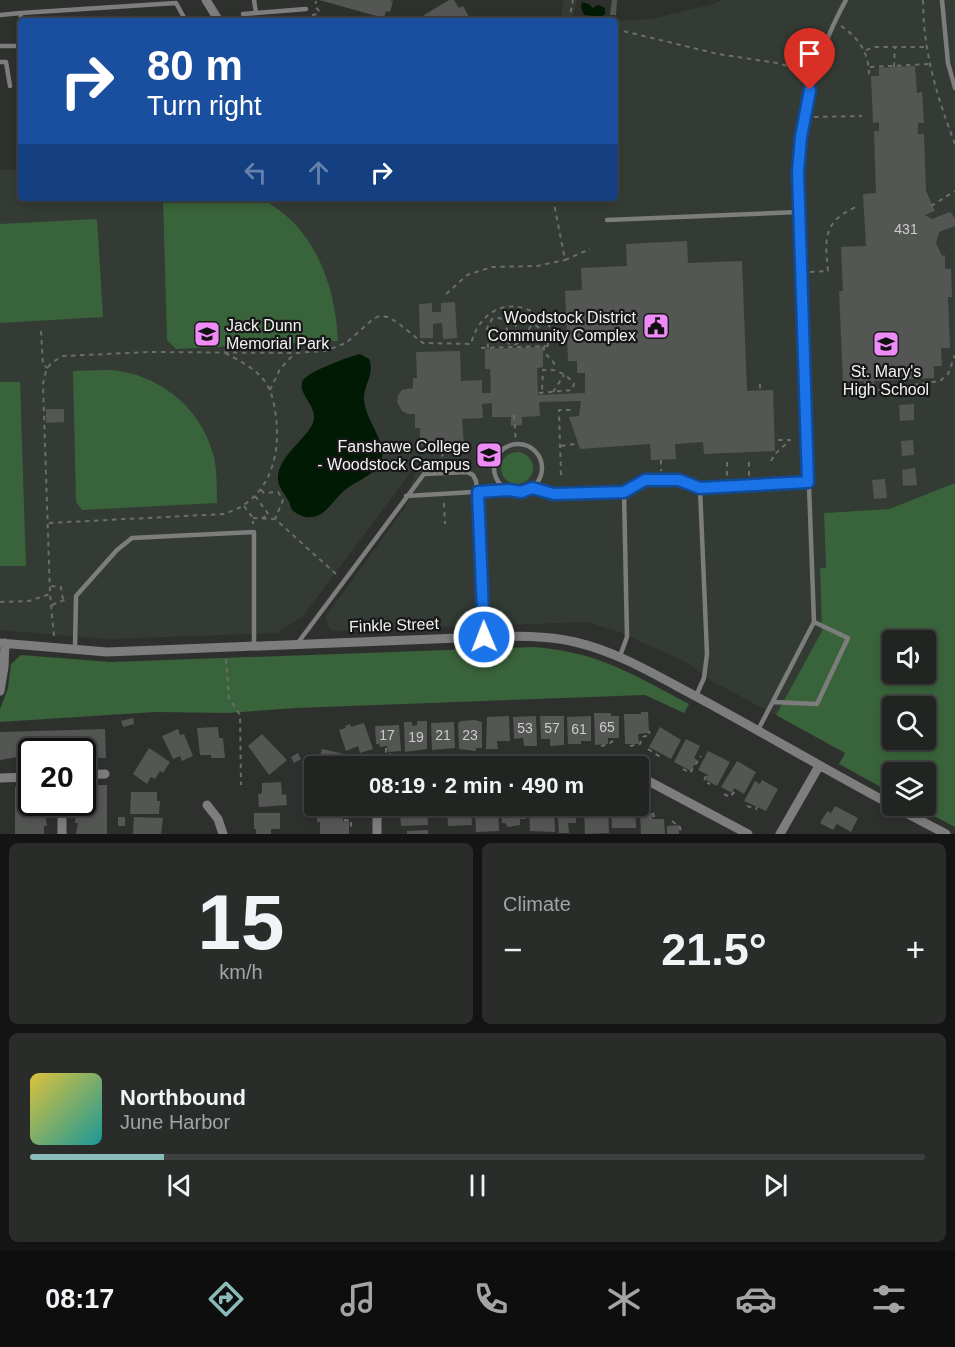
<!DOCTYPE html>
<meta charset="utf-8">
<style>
:root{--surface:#222422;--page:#2a2c2a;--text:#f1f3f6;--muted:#a2a4a5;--line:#3f4140;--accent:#8bbbb9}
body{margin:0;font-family:Helvetica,sans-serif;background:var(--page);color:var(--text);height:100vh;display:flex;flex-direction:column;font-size:22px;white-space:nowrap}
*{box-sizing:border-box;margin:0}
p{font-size:20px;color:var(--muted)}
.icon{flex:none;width:33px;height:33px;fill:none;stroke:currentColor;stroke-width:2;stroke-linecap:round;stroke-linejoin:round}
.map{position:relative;height:834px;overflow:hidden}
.panel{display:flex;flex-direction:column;gap:9px;padding:9px;background:#131413;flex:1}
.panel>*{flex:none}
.guide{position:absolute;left:18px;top:18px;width:600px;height:183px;border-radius:6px;box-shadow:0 3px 9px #0003,0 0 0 2px var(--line);background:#1a4fa0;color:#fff;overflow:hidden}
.buttons{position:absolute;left:882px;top:630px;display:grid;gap:12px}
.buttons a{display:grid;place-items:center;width:54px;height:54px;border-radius:6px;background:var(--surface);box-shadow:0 3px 9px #0003,0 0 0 2px var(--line);font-size:30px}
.speed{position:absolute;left:18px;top:738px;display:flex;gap:12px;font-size:30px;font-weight:700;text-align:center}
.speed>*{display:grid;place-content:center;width:78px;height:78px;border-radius:50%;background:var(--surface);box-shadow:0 3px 9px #0003,0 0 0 2px var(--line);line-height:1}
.speed .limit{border:3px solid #111;border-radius:9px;background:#fff;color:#111}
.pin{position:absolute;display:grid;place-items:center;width:51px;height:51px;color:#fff;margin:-62px -26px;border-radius:50% 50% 50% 0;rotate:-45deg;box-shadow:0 0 6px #0007}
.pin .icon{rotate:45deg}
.me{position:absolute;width:66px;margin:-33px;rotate:359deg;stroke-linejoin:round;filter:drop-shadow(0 0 4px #0008)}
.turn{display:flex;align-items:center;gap:21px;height:126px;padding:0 30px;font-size:27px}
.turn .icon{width:78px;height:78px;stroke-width:2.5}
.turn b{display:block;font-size:42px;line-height:51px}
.lanes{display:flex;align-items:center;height:57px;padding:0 30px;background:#0003;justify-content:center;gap:30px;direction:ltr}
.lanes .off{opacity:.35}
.big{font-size:45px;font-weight:600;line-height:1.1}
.panel .card{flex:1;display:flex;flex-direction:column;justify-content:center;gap:9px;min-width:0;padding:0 21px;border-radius:9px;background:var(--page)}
.panel .dial{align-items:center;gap:0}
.dial b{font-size:78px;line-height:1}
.song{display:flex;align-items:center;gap:18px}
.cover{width:72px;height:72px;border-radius:9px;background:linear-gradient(135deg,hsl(50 70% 55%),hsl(180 70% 35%))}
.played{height:6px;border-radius:3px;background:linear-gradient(90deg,var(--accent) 15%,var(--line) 15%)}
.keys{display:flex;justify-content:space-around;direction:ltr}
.heat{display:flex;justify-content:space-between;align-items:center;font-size:33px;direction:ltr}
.panel .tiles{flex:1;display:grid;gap:9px;grid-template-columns:1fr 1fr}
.card:last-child{grid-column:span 2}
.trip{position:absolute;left:304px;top:756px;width:345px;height:60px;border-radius:6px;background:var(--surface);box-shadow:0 3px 9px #0003,0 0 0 2px var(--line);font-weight:600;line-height:60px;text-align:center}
.tabs{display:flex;height:96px;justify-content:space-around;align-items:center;background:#0e0e0e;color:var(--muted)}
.tabs .icon{width:42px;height:42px}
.tabs .on{color:var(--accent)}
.tabs b{font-size:27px;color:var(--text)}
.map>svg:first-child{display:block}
</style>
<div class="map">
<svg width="955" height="834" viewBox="0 0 955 834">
<rect width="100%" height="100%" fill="#2e302e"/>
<path fill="#343b34" d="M564,0H577L573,18L591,21H560Z
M723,0H955V483L889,509L824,513L826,568L820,569L822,631L776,715L715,683L686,662L617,631L587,622L332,631L327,625L326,616L406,506L417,464L302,617L277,633L109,639L0,630V170H21V198H615V21H613L651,19L710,5Z"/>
<path fill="#39633a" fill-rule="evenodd" d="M163,198H260C315,226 335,284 338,341L176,349L167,340Z
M97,219L103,317L0,323V224Z
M73,371C88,371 105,369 119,371C165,378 203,412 214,457C217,472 217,488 217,503L82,510L76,502Z
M0,382H20L26,566H0Z
M501 468a16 16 0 1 1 32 0a16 16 0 1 1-32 0Z
M955,483V827L915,806H926V772H892V793L839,764L845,753L776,715L822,631L820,568H826L824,513L889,509ZM892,640H926V674H892ZM892,706H926V740H892Z
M534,647C599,652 634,675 689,704L684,713L645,695L297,708L227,713L155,712L0,722V709L8,688L11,664L21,655L111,662Z"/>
<path fill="#011a03" d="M582,2L589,4L593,8L598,5L605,8V14L601,17L584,15L581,7Z
M360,354L369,359C375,374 364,384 364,398C364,419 386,440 382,458C380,472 359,480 349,487C333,497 325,523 302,516C298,514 293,512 291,508C290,505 290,502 288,500C285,494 278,487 278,480C276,455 313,436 314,418C315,408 305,399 302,389C302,386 301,383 303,380C310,371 348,357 360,354Z"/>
<path fill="#545654" d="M319,0H389L393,1L390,12L386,11L384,18Z
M449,0H454L459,8L463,6L469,17L462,21H427L424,15Z
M612,0H617L616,15H610Z
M915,66L917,93L922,92L924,123H918V134H924L926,191L935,211L925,215L932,219L950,212L955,218V226L939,232L936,243L942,256L945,255V269H951L952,297H948L950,348H941L942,366H934V378L874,381V387L864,388V381L843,382L839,291H843L841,247L866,246L863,194L876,193L874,131H879V122L873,123L871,76H879V68Z
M687,241L688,263L742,261L747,391L773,390L775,451L704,454L703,442L675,444L676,459L651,460L650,444L580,449L569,417L579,416L581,401L539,402L540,416L522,417V425L511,426V417H492V403L482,404L483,418L462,419L464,444L420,446V428H415V414H408L402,411L397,402L398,395L402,390L413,388V378H417L416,352L460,351L461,381L482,380V393H491L490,369H485V349L543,347V367L537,368L538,395L585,393V373H577V361H568L565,291L582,290L581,268L627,266L626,244Z
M455,302L457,338L443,339L442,323L433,324V338H420L419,304L432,303V312H441V303Z
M914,404V420L900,421L899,405Z
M46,409H64V422L46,423Z
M913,440L914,455L902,456L901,441Z
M915,468L917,485L903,486L902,470Z
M885,479L887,498L874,499L872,480Z
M641,712H648L649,733L638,734L639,744H625L624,714H641Z
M594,713H611V716H619V738H608V744L595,745Z
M509,716L510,741H497L498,749H486L487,717Z
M536,716L537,746H524L523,738L514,739L513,717Z
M540,716H564V745L550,746V739H541Z
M591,716V741H581V744H568L567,717Z
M133,718L134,724L123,727L121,721Z
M475,720L482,722V748H476V751L459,749L458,723L461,721Z
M417,721H427V749L405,752L404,722H412V726L417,725Z
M454,722L455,748L432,750L431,723Z
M364,723L373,749L360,753L358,746L346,751L339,730L346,728L345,726L350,724L351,727Z
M399,725L401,751L388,752L387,746L380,747L379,744H376L375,726Z
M218,727L219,738H223L225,758H211V755H200L197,728Z
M660,727L681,740L671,759L649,747Z
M105,729L106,758H95V756L82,758V752H32L30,759L18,760L17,757L0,760V732Z
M178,729L180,735L184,734L193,756L182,761L180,756L173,759L162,736Z
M262,734L287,760L269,775L248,746Z
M686,739L700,746L694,758L697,760L691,771L674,762Z
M149,748L170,762L163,773L160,771L155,779L151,777L147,784L133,774Z
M322,749L344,754L345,757L343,766H317Z
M708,751L730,762L717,786L706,780L708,775L698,770Z
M298,753L301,759L294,763L291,757Z
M737,761L756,772L744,794L734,788L732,793L721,787Z
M762,780L778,789L766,811L744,801L755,781L760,784Z
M281,782L282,795L286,794L287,805L259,807L258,794H261L262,791V783Z
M82,785H107V834H76L78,823H75V812H78V802H82Z
M15,787H32V802H47V807H44L47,826H44V834H15Z
M131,792H157V801H160L159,814H130Z
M408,806H427L428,825L401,826L400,812H408Z
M458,806H471L472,825L448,826L447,807Z
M475,806H498L499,831L476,832Z
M501,806H526V819H520V825L508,827L505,823H502Z
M529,806H545V808H554L555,832L530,831Z
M557,806H581L582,815H576V823H568L569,833H559Z
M584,806H608L609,833L585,834Z
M611,806H635L636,828H612Z
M835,806L858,818L851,832L837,824L833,830L820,823L824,816L828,811L831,813Z
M317,812H343V821H349V834H320V822H317Z
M254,813H280V829H271V834H256V829H254Z
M652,813V819H664L665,834H641L640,814Z
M118,817H125V826H118Z
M134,817L163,818L161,834H133Z
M679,825V834H667V826Z
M428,830V834H407V831Z"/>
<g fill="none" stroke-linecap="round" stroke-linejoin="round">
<path stroke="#6b6d6b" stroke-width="2" stroke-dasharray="4.5 4.5" stroke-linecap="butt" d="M923,0C923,51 937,97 955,144
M312,15L318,14L319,11L315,6L316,1
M569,21L573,0
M841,26C859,38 869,53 869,75
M615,29L718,54L777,63L808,72
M866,50L875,47H926
M870,67L930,64
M894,67L895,46
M814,117L862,116
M553,198L565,260L590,249
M931,206L955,191
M810,272L828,271C825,240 822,222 856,207
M446,294L467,275L492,267L537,266L565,260
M529 330a5 5 0 1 1 10 0a5 5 0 1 1-10 0Z
M506 338a7 7 0 1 1 14 0a7 7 0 1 1-14 0Z
M41,331L43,365L48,368
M538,331L546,333L548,346
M508,332L505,325L511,317L516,318V331
M544,346V352L554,363V369
M481,348L552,346
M488,348L487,328L492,319L500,318L506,323
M760,384V389
M853,388L857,392H867L940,381L948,374L955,355
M270,390L280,369L295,353
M553,392L564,375
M539,393L572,390L574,384C567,374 555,368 543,370L542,392
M514,415L516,443
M561,446L575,444
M442,452L443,464
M661,460V471
M771,461L775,454L790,440H776
M727,462V478
M749,462V476
M561,475L559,410H574
M261,490L264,493L278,492L283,500L275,519L336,574
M255,496L269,515L260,519
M444,503L445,524
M244,506L253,518V524
M253,518L274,519
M49,523L224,514C231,511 239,509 245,504C273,485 280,449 276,417C274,403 272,390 263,379C253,367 238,360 225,353
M51,586L61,587L63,599
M0,602L29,601L50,594
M52,605L69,598
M54,636L50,594L43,384L46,371L51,363L63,356L150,352L295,353L325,351L346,343L372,320L379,316L388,317L398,323L423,343L471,344C481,303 523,293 550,327
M226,659L229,698L240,715L241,785
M601,746L609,744L615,739
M630,746L640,744L642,737L650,735L649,731
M386,748V754L393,755
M648,749L662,758
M344,766H345
M683,769L690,773L701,756
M706,776L704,781L710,784
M724,794L730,797L735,791
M747,806L756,809L757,807
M645,810L653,812L654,818
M344,820H351V829
M672,821L680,827L681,834"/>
<path stroke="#7c7d7c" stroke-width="4.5" d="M254,0L256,13L306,9
M942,0L948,63L955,88
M243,14L256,13
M0,15L21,13
M21,21V13L176,3L186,21
M0,46H21
M0,62H6L10,86
M607,220L799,212
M494 468a24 24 0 1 1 48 0a24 24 0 1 1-48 0Z
M532,488L554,494L624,492L645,480H679L700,488L808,482
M406,496L508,490
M297,644L424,474L467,472L473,475L476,481L481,522L484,637
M75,649L76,596L117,550L132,538L254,532V645
M620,656L627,637L624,492
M696,696L704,678L707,654L700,488
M773,702L817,704L848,638L814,622
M758,730L814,622L799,212C798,134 808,69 846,0"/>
<path stroke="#7c7d7c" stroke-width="9" d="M206,0L219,21
M0,643L107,652L484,637C515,636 545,635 575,642C614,651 649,671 684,690C754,727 822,768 892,805
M0,691L4,667L5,643
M82,775L105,774
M639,776L748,834
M0,778L32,777
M62,802V834
M207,805L218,819L223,834
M377,806V834
M893,806L946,834
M780,834L819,766"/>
</g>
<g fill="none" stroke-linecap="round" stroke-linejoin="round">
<defs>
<path id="route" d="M484,637L478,492L509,490L521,492L532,488L554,494L624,492L645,480H679L700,488L808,482L798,172L801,137L810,90"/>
</defs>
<use href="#route" stroke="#114b97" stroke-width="15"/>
<use href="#route" stroke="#1a73e8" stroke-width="10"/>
</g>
<defs>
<symbol id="civic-square" viewBox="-11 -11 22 22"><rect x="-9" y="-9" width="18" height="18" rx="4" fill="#ef8bf6" stroke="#171817"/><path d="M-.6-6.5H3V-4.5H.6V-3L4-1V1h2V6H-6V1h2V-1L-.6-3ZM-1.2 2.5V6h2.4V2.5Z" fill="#111"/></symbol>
<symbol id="university-square" viewBox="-11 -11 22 22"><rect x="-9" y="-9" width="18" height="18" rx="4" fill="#ef8bf6" stroke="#171817"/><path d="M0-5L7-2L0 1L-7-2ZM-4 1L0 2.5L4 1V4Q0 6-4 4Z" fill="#111"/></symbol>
<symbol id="school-square" viewBox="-11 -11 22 22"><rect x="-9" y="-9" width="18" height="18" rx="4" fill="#ef8bf6" stroke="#171817"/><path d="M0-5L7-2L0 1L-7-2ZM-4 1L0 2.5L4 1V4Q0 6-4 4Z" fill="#111"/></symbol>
</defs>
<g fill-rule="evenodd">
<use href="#civic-square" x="641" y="311" width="30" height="30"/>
<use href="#university-square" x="192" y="319" width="30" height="30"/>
<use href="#school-square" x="871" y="329" width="30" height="30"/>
<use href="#university-square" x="474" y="440" width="30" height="30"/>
</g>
<g text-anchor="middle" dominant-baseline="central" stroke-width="4.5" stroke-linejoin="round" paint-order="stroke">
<g font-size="14" fill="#caccca">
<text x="906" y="229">431</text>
<text x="607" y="727">65</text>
<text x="525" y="728">53</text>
<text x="552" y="728">57</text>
<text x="579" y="729">61</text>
<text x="387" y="735">17</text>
<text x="443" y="735">21</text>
<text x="470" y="735">23</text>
<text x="416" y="737">19</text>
</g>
<g font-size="16" fill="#f2f3f2" stroke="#171817" text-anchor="end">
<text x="636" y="317">Woodstock District<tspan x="636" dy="18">Community Complex</tspan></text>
<text x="226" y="325" text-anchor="start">Jack Dunn<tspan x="226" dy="18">Memorial Park</tspan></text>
<text x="886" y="371" text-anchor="middle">St. Mary's<tspan x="886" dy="18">High School</tspan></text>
<text x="470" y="446">Fanshawe College<tspan x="470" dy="18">- Woodstock Campus</tspan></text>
</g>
<g font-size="16" fill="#f2f3f2" stroke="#171817">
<text transform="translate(394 625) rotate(-2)">Finkle Street</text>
</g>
</g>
</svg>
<div class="buttons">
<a><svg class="icon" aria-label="sound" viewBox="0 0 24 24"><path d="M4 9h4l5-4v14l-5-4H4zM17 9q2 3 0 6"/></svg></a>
<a><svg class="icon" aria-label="search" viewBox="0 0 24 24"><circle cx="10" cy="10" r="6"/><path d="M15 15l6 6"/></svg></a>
<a><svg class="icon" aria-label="layers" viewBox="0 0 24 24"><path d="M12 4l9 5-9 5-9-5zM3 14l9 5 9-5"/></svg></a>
</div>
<div class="speed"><div class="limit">20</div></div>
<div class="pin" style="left:810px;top:90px;background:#d93025"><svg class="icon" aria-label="arrive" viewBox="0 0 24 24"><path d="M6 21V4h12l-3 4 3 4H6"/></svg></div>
<svg class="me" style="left:484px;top:637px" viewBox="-20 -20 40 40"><circle r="17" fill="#1a73e8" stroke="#fff" stroke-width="3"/><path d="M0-11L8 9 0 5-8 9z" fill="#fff"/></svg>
<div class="trip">08:19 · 2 min · 490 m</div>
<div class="guide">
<div class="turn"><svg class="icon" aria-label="right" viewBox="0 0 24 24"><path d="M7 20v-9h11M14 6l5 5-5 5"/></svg><div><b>80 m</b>Turn right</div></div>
<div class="lanes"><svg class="icon off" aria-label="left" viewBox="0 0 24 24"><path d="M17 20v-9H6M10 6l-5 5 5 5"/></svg><svg class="icon off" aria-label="ahead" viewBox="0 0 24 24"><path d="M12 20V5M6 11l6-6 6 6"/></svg><svg class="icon" aria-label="right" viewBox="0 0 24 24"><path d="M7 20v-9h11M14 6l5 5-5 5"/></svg></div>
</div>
</div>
<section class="panel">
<div class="tiles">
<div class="card dial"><b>15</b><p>km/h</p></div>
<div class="card"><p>Climate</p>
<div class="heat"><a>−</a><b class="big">21.5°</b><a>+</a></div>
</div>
<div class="card">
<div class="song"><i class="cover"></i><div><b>Northbound</b><p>June Harbor</p></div></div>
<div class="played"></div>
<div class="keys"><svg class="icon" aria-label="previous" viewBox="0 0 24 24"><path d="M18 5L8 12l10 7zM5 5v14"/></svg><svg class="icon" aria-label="pause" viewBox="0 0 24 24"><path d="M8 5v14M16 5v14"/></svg><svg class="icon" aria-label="next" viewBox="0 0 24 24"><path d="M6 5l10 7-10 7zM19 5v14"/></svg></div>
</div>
</div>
</section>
<nav class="tabs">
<b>08:17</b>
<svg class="icon on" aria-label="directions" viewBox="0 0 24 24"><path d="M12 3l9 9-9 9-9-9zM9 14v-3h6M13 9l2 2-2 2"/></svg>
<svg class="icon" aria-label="music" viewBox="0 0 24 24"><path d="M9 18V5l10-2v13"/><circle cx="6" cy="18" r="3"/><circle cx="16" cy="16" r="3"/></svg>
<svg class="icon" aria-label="phone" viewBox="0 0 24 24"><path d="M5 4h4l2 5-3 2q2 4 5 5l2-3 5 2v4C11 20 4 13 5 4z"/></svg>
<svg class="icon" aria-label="climate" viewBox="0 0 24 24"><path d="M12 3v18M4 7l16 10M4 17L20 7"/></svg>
<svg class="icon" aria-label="car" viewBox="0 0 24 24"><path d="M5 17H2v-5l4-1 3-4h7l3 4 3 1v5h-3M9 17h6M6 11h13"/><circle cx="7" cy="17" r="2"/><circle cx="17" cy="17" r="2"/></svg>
<svg class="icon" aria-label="filters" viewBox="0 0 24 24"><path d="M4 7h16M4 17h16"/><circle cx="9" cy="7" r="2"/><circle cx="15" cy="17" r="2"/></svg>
</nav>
